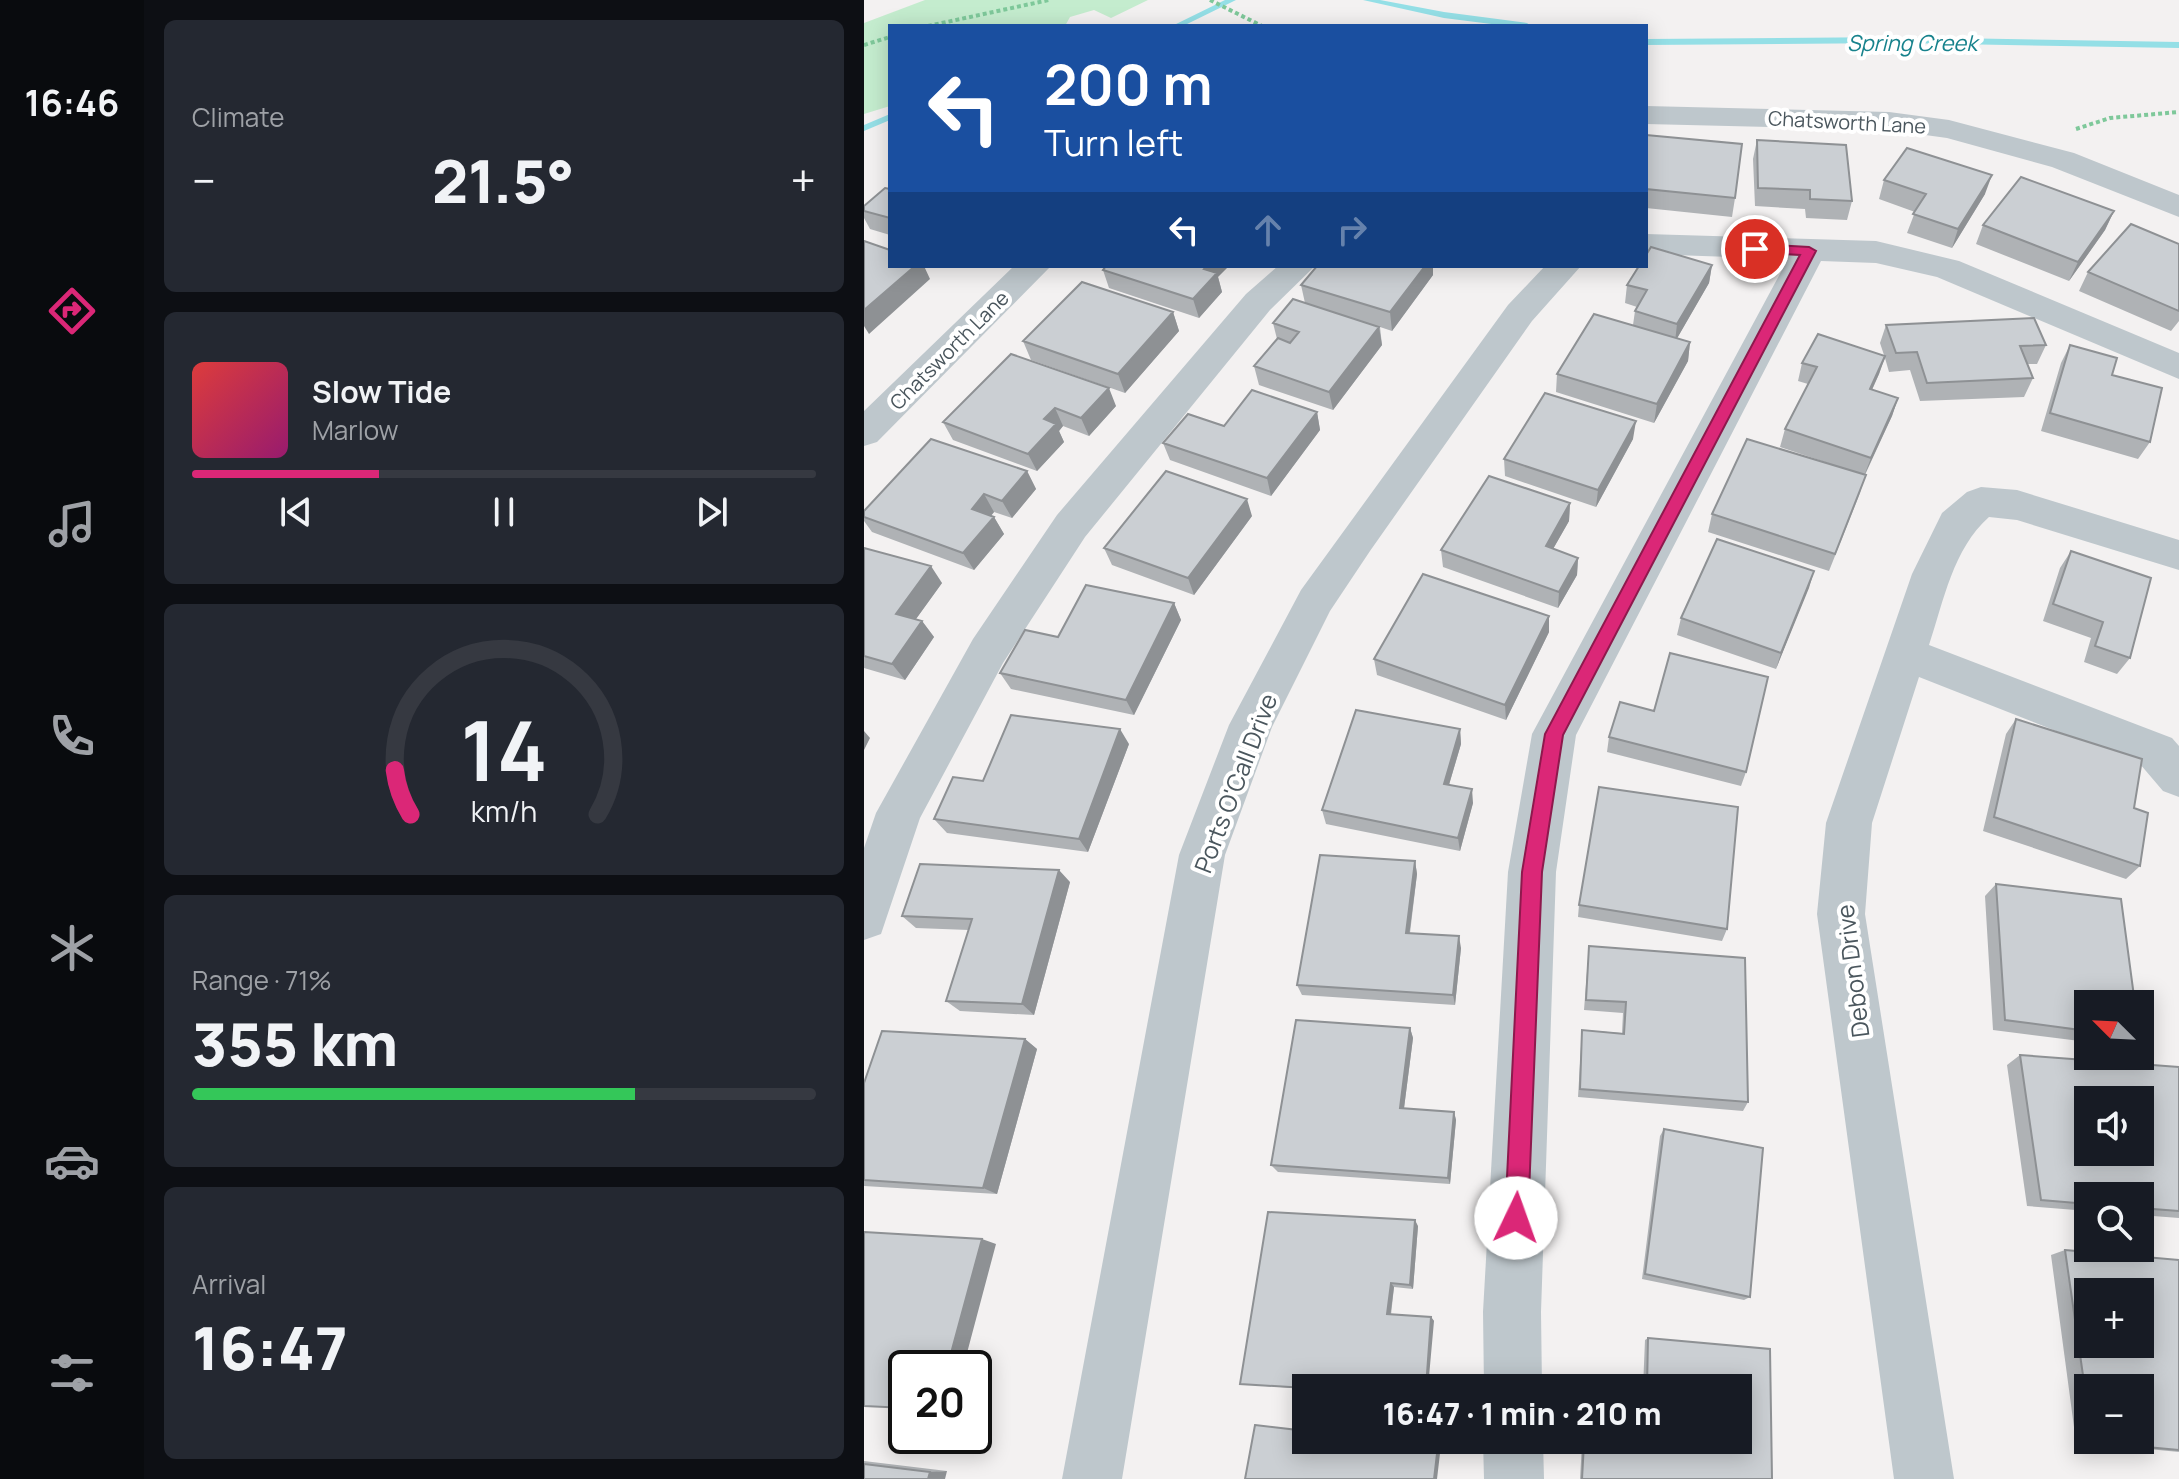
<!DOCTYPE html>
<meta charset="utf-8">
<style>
:root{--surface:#171b24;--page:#242831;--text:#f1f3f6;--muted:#9ea1a6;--line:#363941;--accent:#db2777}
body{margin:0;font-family:Manrope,sans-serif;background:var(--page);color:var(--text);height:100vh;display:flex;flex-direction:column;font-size:30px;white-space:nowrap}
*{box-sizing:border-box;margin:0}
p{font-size:26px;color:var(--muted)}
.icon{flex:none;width:44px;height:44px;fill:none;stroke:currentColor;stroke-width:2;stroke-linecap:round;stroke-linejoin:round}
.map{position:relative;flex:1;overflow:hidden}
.panel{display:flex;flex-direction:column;gap:20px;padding:20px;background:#0d0f14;width:720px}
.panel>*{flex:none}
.top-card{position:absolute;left:24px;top:24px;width:760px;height:244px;border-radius:0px;box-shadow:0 4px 20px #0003;background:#1a4fa0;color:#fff;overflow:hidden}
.needle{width:52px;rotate:294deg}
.tools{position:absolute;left:1210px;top:990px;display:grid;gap:16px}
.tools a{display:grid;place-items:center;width:80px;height:80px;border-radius:0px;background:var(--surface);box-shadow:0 4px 20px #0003;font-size:40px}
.speed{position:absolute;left:24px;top:1350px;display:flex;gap:16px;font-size:40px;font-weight:700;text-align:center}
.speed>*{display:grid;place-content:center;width:104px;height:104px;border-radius:50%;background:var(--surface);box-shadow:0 4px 20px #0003;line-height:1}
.speed .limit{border:4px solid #111;border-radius:12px;background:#fff;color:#111}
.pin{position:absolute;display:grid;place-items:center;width:68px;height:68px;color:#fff;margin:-34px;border:4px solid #fff;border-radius:50%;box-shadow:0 2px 8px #0007}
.me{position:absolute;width:88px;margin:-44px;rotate:3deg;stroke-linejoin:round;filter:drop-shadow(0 0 6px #0008)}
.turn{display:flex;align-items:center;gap:28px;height:168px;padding:0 24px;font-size:36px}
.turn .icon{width:104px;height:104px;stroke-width:2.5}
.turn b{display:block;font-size:56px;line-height:68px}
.lanes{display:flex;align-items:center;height:76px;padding:0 24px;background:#0003;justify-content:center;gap:40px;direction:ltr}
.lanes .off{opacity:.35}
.big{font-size:60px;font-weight:800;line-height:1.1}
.panel .widget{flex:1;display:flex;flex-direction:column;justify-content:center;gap:12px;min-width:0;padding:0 28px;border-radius:12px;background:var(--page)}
.panel .dial{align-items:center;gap:0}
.dial svg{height:208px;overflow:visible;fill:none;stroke:var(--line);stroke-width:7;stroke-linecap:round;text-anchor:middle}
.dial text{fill:var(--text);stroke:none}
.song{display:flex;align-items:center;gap:24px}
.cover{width:96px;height:96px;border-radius:12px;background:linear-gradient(135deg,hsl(0 70% 55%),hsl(320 70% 35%))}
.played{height:8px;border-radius:4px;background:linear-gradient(90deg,var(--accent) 30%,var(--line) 30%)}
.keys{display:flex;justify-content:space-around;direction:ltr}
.heat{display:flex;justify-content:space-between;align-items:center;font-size:44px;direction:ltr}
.charge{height:12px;border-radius:6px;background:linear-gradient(90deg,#34c759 71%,var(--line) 0)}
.trip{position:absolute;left:428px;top:1374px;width:460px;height:80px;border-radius:0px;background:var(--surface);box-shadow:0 4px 20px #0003;font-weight:800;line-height:80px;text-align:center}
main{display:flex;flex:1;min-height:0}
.tab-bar{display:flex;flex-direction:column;width:144px;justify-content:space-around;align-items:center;background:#090b0e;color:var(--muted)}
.tab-bar .icon{width:56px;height:56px}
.tab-bar .active{color:var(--accent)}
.tab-bar b{font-size:36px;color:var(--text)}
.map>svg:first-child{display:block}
</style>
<main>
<nav class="tab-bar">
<b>16:46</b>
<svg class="icon active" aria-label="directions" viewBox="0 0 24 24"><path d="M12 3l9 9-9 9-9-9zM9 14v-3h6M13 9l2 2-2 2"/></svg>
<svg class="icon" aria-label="music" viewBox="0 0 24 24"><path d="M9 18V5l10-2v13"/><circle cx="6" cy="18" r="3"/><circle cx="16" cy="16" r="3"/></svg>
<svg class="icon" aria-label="phone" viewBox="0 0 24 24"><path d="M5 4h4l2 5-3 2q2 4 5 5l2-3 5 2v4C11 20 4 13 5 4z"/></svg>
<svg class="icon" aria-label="climate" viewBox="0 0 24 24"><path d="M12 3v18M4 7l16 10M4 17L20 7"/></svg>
<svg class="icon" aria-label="car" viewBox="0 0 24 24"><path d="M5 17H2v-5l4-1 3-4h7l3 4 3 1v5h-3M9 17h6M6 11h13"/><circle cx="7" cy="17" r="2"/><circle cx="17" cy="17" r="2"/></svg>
<svg class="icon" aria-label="filters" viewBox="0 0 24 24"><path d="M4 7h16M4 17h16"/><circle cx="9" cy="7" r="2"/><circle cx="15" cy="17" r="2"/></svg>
</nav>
<section class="panel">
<div class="widget"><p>Climate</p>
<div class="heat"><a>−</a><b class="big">21.5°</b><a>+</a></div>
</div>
<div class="widget">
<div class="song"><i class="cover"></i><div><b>Slow Tide</b><p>Marlow</p></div></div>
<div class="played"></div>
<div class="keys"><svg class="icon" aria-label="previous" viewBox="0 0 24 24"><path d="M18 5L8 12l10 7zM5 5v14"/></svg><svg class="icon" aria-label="pause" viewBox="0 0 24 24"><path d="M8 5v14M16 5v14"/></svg><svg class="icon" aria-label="next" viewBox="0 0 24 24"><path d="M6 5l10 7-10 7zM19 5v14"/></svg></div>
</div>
<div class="widget dial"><svg viewBox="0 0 100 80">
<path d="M14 69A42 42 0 1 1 86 69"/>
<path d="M14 69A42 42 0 0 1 8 52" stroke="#db2777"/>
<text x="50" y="56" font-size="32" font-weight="700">14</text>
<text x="50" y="72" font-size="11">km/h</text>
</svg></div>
<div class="widget"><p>Range · 71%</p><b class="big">355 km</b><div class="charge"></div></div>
<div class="widget"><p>Arrival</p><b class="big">16:47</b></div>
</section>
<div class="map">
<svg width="1315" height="1479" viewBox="0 0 1315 1479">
<rect width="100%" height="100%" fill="#f3f1f1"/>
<path fill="#c4ecce" d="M61,0H284L247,18L230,10L206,17L201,26H26V106L0,114V23Z"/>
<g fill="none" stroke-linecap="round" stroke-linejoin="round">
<path fill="#94dfe6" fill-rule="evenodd" d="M361,0H372L319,26H308Z
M499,0H516L580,12L663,23L667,26H643L580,18Z
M1034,37L1315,42V48L1034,43L782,45V39Z
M26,114V120L0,131V125Z"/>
<path stroke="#7ec89a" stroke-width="4" stroke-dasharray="4 3" stroke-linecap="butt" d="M346,0L398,26
M64,26L185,0
M0,45L26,37
M1212,129L1246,118L1315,112"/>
<path fill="#bec7cc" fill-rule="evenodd" d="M782,106L1025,112L1085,120L1210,153L1315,195V217L1188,167L1083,138L1025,130L782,124Z
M782,234L1012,241L1095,261L1315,353V379L1073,277L1012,263L957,261L712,735L692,872L677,1312L678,1388H620L619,1312L644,872L668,734L924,259L782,254Z
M150,266H187L13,442L0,446V411Z
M414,266H451L406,310L221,537L139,663L56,818L17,934L0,940V848L12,813L109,639L193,515L382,294Z
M681,266H717L668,321L506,551L466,611L408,727L361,855L258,1479H198L315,855L365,725L437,590L644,305Z
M1117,487L1153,490L1315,540V570L1153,520L1125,517C1089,549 1080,600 1065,645L1308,738L1315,746V797L1299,791L1276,764L1055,677L1008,823L1001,914L1090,1479H1030L953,914L962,823L1048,574L1078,513L1103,492Z
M619,1440H679L680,1479H620Z"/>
</g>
<path fill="#afb2b5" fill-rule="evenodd" d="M782,135L871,198L868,217L782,208Z
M893,140L988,201L983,220L942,218L941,209L891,206L889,159Z
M1020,180L1121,194L1088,248L1043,233L1051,212L1015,199Z
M26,189V235L6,229L0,218V206Z
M1250,211L1241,230L1205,281L1112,244L1119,225Z
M1315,244V321L1307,331L1215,291L1224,272Z
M848,265L845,283L813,338L826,342L824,361L790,423L692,392L693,374L769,325L771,311L773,307L761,303L763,285Z
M239,270L354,277L358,292L335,318L245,288Z
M569,275L528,331L516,327L518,345L469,410L395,385L390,366L413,339L409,323L441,303L437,285Z
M309,312L315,331L261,393L167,360L159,341Z
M1022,325L1182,345L1173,364H1163L1169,378L1160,397L1056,401L1046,370L1025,372L1021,358L1015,374L1008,390L1034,398L1028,416L1001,475L996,493L965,571L844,532L848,514L979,468L916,447L921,429L944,384L934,381L938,363L1020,355L1016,343Z
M1206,345L1286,442L1274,459L1177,431L1197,363Z
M147,354L252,406L225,436L199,426L195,431L200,442L173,471L89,440L79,422Z
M453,412L456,430L407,496L306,460L299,443L360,426Z
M769,439L732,507L641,476L640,459Z
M163,471L172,489L148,518L130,512L127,516L130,517L140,534L110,570L8,532L0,521V511Z
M706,503L705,521L689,549L714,558L713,575L694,608L579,567L577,550Z
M388,516L330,595L248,565L240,548Z
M0,548L78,583L52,619L58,621L70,637L41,680L0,668Z
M1207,551L1266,658L1253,674L1220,662L1227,638L1179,621L1196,568Z
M950,571L912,669L813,635L817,618Z
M310,603L317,620L270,715L147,689L136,673L194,637Z
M685,632L642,720L513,675L510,659Z
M790,711L882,772L877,786L743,752L745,737Z
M1152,719L1270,808L1276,866L1262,879L1119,831L1142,734Z
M596,729L597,744L585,785L609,803L596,851L462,824L458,810Z
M265,744L224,852L83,833L70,819Z
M551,861L553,874L546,933L597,948L591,1005L438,995L433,985Z
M206,882L170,1015L96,1011L82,1001L105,930L52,928L38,916Z
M1132,884L1224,1004V1042L1129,1030L1121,896Z
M715,905L863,929L858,941L714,917Z
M725,946L884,1102L879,1111L714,1097L718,1030L758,1033L759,1013L720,1010Z
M546,1028L549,1038L540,1108L590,1112L592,1120L586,1184L414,1172L407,1165Z
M161,1039L173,1049L133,1194L0,1186V1083Z
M1156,1055L1315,1067V1218L1276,1215V1196H1224V1211L1163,1206L1143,1065Z
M800,1129L886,1297L880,1300L778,1279L796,1136Z
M554,1226L549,1289L530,1287L527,1315L567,1317L570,1321L442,1389L376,1384Z
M1201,1250L1315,1260V1452L1212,1442L1187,1255ZM1224,1388L1276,1440H1224Z
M784,1338L906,1349L908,1479H716L718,1443L778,1450V1440H874V1388H779L781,1340Z
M0,1461L83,1471L0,1479Z"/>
<path fill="#8e9194" d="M1128,175L1121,194L1088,248L1094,229Z
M1250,211L1241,230L1205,281L1214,262Z
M848,265L845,283L811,342L813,324Z
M51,266H60L66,279L5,334L0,326V310Z
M343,266H365L354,277L358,292L335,318L329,299L340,269Z
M561,266H569V275L528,331L526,312Z
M309,312L315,331L261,393L254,374Z
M515,327L518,345L469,410L465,392Z
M826,342L824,361L790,423L793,404Z
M1021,356L1015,374L1000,407L1006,389Z
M245,388L252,406L225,436L217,418Z
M1034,398L1028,416L1000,476L1007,458Z
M191,408L199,426L195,431L200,442L173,471L164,454L180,419Z
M453,412L456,430L407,496L403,478Z
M772,421L769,439L732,507L734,490Z
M163,471L172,489L148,518L138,501Z
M120,494L130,512L118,526L108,509Z
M383,499L388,516L330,595L324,578Z
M706,503L705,521L681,563L682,546Z
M130,517L140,534L110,570L99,553Z
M714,558L713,575L694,608L695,592Z
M67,566L78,583L44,630L32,614Z
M950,571L945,588L912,669L917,653Z
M310,603L317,620L270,715L262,700Z
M685,616V632L642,720L641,705Z
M58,621L70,637L41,680L28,664Z
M256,729L265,744L224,852L215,839Z
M596,729L597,744L581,798L580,784Z
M0,731L6,738L0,750Z
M608,789L609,803L596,851L594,838Z
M551,861L553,874L544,944L542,933Z
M195,870L206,882L170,1015L158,1004Z
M595,936L597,948L591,1005L589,995Z
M546,1028L549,1038L539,1116L536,1108Z
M161,1039L173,1049L133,1194L119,1188Z
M590,1112L592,1120L586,1184L584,1178Z
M551,1220L554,1226L549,1289L546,1285Z
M118,1239L132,1244L99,1368H83Z
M527,1283L530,1287L526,1318L523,1314Z
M567,1317L570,1321L564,1388H562Z
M574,1445H577L573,1479H570Z
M83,1471L81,1479H64L66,1472Z"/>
<path fill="#cbcfd3" stroke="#8e9194" stroke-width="2" fill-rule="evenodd" d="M782,135L878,144L871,198L782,189Z
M893,140L982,145L988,201L946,199V190L894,188Z
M1043,148L1128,175L1094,229L1049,214L1062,194L1020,180Z
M1157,177L1250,211L1214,262L1119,225Z
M21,188L26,189V218L0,211V206Z
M1267,224L1315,244V311L1224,272Z
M0,241L26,250V266H51L0,310Z
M787,247L848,265L813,324L771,311L783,290L763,285L775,266H782V255Z
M242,266H343L340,269L353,273L329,299L239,270Z
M453,266H561L526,312L437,285Z
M218,282L309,312L254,374L159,341Z
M429,299L515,327L465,392L390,366L414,338L426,343L435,332L409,323Z
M730,314L826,342L793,404L693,374Z
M1170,318L1182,345L1156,346L1169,378L1063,383L1053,352L1032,353L1022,325Z
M954,334L1021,356L1006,389L1034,398L1007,458L921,429L953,367L938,363Z
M1206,345L1253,358L1248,375L1298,388L1286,442L1186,413Z
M147,354L245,388L217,418L191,408L180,419L192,424L164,454L79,422Z
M388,390L453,412L403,478L299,443L324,414L360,426Z
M681,393L772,421L734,490L640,459Z
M67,439L163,471L138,501L120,494L108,509L130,517L99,553L0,517V511Z
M883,439L1002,475L971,554L848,514Z
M302,471L383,499L324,578L240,548Z
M625,476L706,503L682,546L714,558L695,592L577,550Z
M853,539L950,571L917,653L817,618Z
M0,548L67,566L32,614L58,621L28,664L0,656Z
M1207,551L1287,578L1266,658L1231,646L1239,622L1189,604Z
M559,574L685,616L641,705L510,659Z
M222,585L310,603L262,700L136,673L161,630L194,637Z
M806,653L904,677L882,772L745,737L756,702L790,711Z
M492,710L596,729L580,784L608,789L594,838L458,810Z
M147,715L256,729L215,839L70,819L89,777L119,781Z
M1152,719L1278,759L1270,808L1284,813L1276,866L1130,817Z
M735,787L874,807L863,929L715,905Z
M456,855L551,861L542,933L595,936L589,995L433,985Z
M56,864L195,870L158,1004L82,1001L108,919L38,916Z
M1132,884L1257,899L1271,1004H1224V1031L1141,1020Z
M725,946L881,958L884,1102L716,1089L718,1030L760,1034L762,1002L722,1000Z
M432,1020L546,1028L536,1108L590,1112L584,1178L407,1165Z
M18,1031L161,1039L119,1188L0,1180V1083Z
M1156,1055L1315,1067V1211L1276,1208V1196H1224V1204L1177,1200ZM1224,1100H1276V1152H1224Z
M800,1129L899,1148L886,1297L781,1274Z
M404,1212L551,1220L546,1285L527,1283L523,1314L567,1317L562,1388H442L376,1384Z
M0,1232L118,1239L83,1368H42V1408L0,1406Z
M1201,1250L1315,1260V1450L1228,1442V1440H1276V1388H1224V1410ZM1224,1292H1276V1344H1224Z
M784,1338L906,1349L908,1479H718L720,1443L781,1450L782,1440H874V1388H783Z
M391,1425L442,1431V1440H528L574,1445L570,1479H381Z
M0,1464L66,1472L64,1479H0Z"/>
<path fill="#db2777" stroke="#8e194d" stroke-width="2" d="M891,244L945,247L952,251L699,735L678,872L664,1218L660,1226L652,1229L644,1226L641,1218L658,872L681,734L936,255L886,252V246Z"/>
<g text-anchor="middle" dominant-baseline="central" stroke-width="8" stroke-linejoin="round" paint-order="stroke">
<g font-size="20" fill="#4a565d" stroke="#fff">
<text transform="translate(983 122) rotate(3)">Chatsworth Lane</text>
<text transform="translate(85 350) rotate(-45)">Chatsworth Lane</text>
</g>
<g font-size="22" font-style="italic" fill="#17828c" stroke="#fff">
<text x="1048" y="43">Spring Creek</text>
</g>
<g font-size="24" fill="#4a565d" stroke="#fff">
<text transform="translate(371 783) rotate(-69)">Ports O'Call Drive</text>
<text transform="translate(988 971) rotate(-97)">Debon Drive</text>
</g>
</g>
</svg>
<div class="tools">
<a><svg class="needle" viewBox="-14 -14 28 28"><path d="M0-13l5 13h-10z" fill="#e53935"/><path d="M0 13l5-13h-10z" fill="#9ea1a6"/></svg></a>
<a><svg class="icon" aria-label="sound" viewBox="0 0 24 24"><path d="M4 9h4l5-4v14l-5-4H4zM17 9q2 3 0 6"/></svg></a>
<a><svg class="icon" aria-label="search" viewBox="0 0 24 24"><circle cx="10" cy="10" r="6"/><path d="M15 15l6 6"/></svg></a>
<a>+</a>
<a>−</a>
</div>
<div class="speed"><div class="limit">20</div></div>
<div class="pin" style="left:891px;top:249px;background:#d93025"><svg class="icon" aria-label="arrive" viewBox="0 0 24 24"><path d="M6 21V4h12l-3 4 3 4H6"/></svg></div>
<svg class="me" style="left:652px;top:1218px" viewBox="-20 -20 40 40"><circle r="19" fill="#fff"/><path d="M0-13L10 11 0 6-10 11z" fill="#db2777"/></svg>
<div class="trip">16:47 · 1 min · 210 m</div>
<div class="top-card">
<div class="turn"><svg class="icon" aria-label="left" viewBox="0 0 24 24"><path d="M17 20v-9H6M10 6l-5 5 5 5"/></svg><div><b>200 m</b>Turn left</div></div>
<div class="lanes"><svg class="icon" aria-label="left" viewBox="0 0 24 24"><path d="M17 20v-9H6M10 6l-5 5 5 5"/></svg><svg class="icon off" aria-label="ahead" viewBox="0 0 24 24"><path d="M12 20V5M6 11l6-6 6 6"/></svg><svg class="icon off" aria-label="right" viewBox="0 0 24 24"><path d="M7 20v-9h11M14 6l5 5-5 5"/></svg></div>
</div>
</div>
</main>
